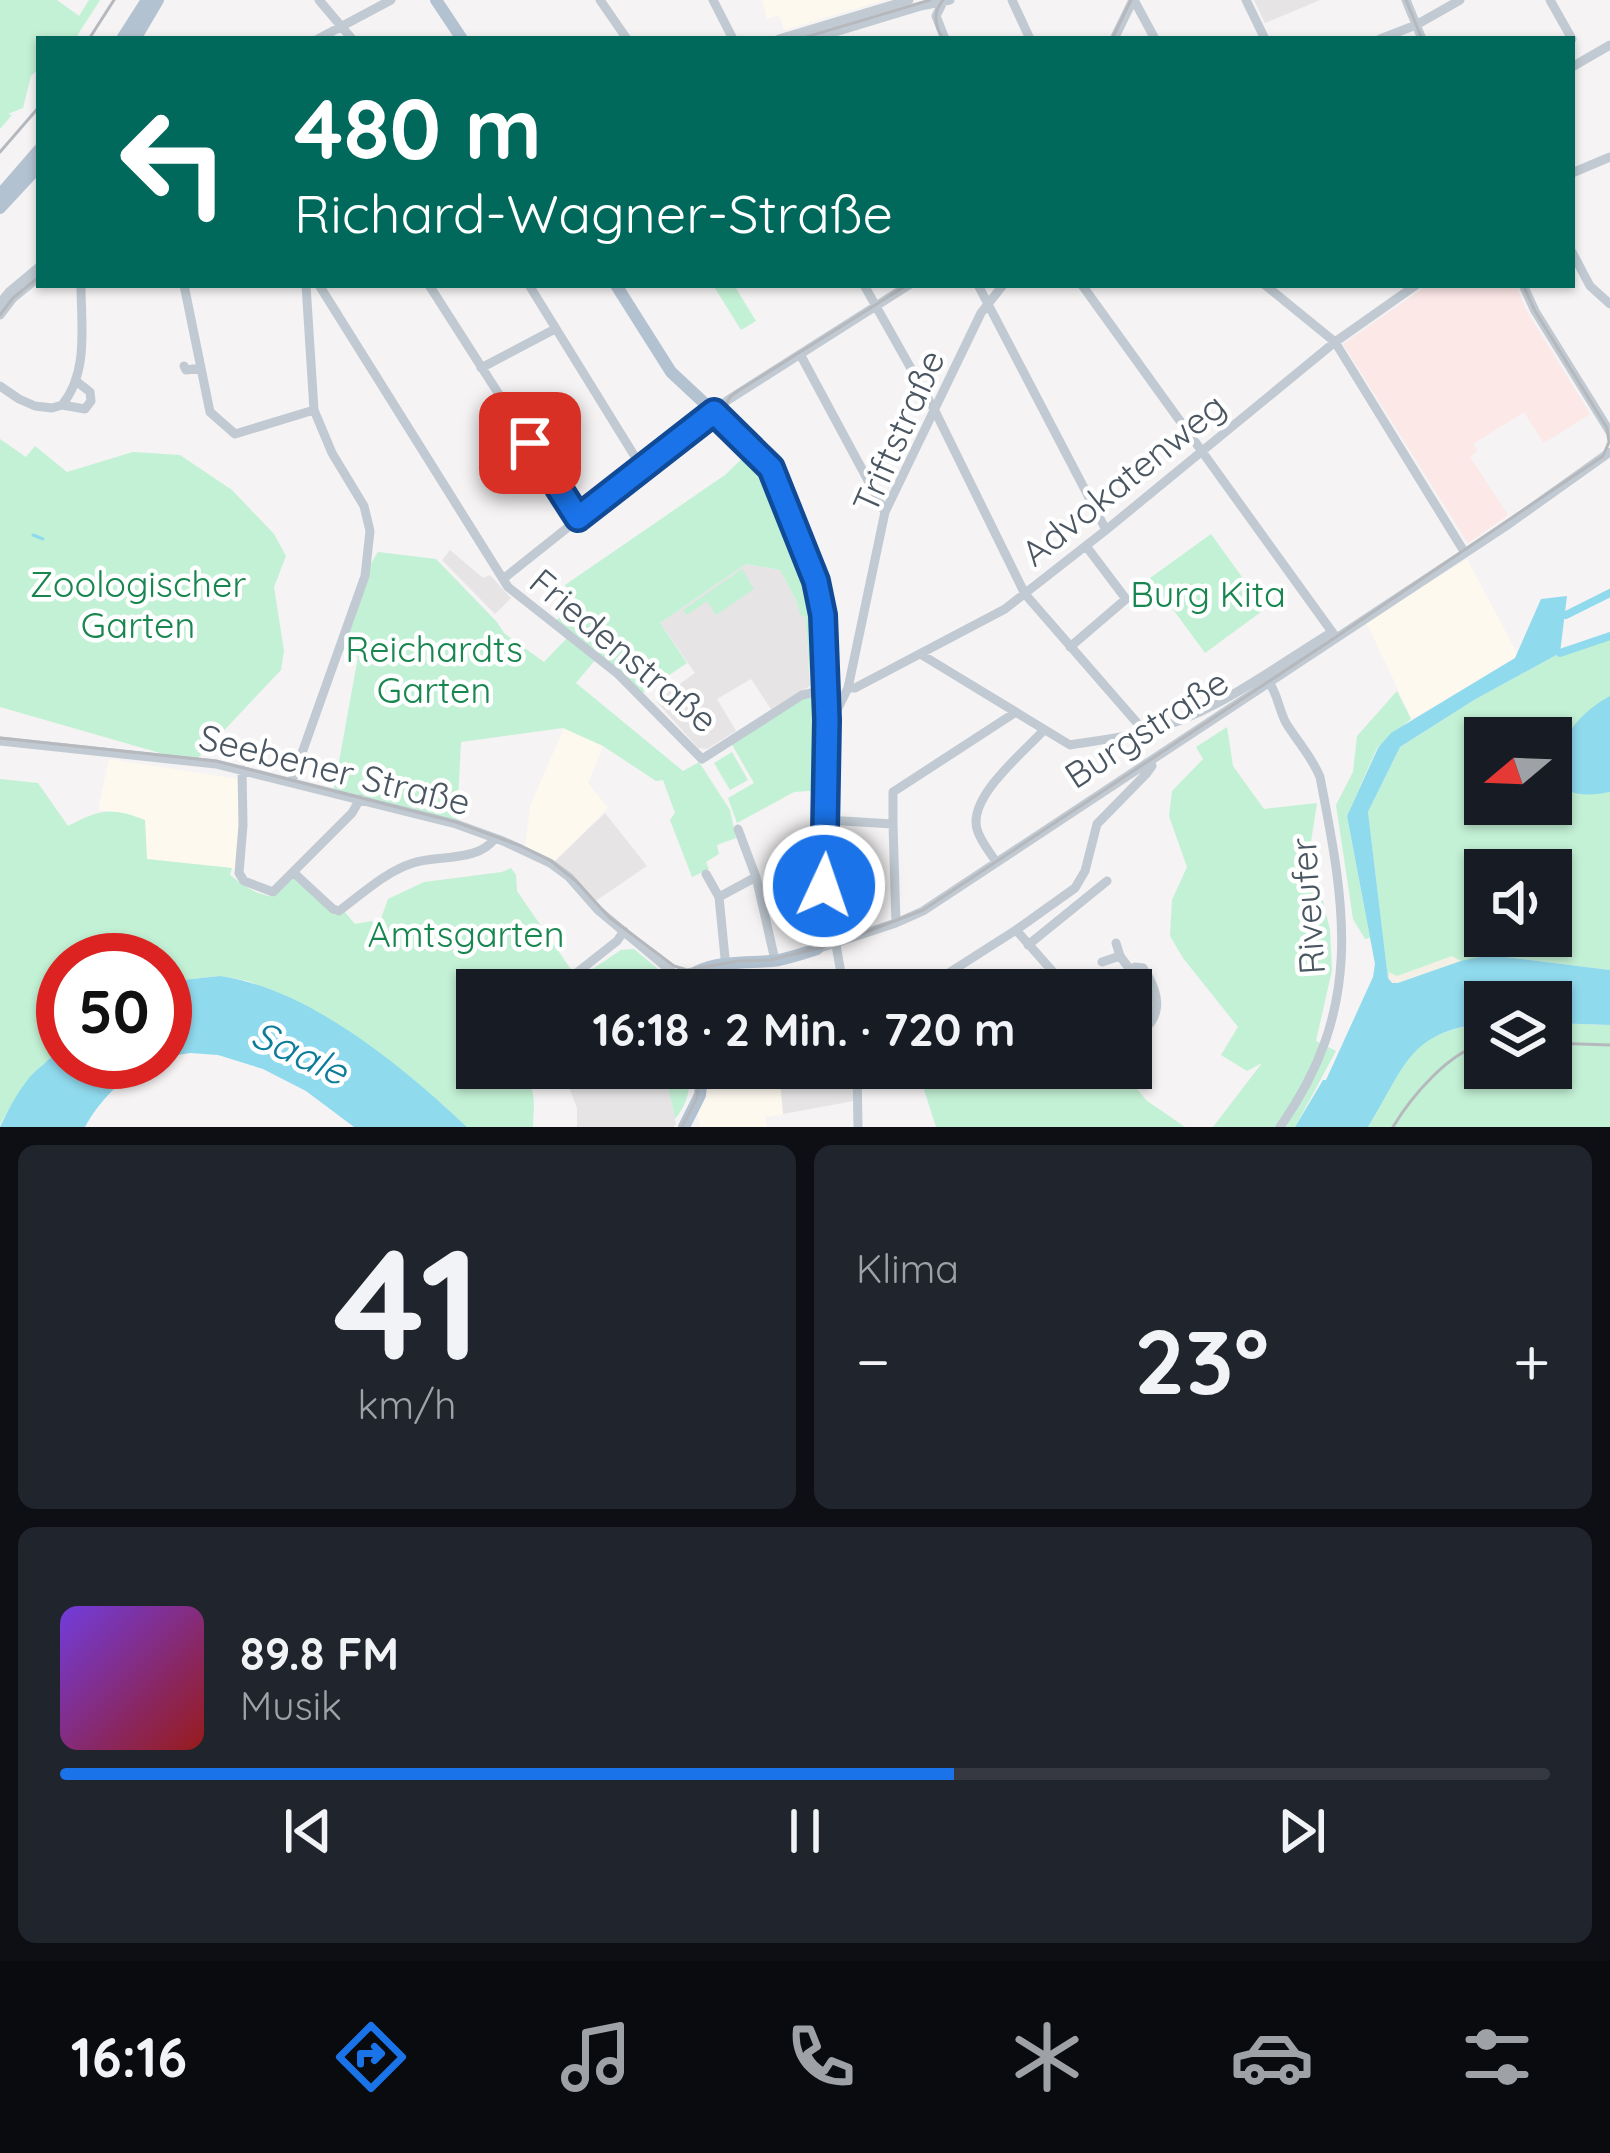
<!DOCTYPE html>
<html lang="de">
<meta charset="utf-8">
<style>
:root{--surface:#171b24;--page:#20242c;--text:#f1f3f6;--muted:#9ea1a6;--line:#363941;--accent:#1a73e8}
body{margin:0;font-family:Quicksand,sans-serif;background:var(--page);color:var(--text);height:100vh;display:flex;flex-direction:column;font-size:45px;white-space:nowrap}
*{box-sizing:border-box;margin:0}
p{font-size:39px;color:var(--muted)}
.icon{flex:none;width:66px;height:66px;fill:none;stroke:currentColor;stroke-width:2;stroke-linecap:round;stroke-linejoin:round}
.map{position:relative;height:1127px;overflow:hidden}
.drawer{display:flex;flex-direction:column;gap:18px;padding:18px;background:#0d0f14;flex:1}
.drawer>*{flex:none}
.banner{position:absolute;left:36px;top:36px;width:1539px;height:252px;border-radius:0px;box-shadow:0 3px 9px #0004;background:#00695c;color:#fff;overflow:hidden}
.needle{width:78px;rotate:251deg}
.buttons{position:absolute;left:1464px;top:717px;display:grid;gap:24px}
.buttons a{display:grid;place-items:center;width:108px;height:108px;border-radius:0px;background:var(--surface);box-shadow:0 3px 9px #0004;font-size:60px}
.speed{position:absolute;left:36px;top:933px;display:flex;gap:24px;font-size:60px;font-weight:700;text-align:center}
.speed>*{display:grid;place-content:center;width:156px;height:156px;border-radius:50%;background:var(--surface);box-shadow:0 3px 9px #0004;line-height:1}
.speed .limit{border:18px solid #d22;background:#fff;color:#111}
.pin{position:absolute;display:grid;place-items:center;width:102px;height:102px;color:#fff;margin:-51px;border-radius:24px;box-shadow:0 6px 18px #0006}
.me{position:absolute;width:132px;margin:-66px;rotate:3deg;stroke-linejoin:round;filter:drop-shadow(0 0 9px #0008)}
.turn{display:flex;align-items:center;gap:42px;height:252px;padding:0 60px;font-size:54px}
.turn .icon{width:156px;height:156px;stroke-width:2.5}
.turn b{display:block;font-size:84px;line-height:102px}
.big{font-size:90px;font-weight:700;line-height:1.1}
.drawer .card{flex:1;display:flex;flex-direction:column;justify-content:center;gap:18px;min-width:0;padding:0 42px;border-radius:18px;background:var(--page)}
.drawer .dial{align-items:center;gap:0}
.dial b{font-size:156px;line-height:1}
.song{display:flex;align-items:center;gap:36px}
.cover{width:144px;height:144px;border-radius:18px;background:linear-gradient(135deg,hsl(260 70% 55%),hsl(0 70% 35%))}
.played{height:12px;border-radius:6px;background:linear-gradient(90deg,var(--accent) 60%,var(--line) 60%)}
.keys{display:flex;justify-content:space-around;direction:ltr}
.heat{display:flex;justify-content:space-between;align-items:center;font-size:66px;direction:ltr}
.drawer .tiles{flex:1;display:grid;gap:18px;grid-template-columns:1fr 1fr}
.card:last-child{grid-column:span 2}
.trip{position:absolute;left:456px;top:969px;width:696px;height:120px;border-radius:0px;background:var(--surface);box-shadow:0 3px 9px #0004;font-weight:700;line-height:120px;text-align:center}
.tab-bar{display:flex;height:192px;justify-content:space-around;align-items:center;background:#090b0e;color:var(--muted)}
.tab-bar .icon{width:84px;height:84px}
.tab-bar .active{color:var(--accent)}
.tab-bar b{font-size:54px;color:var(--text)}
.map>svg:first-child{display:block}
</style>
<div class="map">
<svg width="1610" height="1127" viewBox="0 0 1610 1127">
<rect width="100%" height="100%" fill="#f5f3f3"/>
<path fill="#fdf9ef" d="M762,0H884L784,30L779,15L767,19Z
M1467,559L1517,653L1515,658L1412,719L1366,622Z
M564,728L603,746L588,783L608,808L554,862L525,848L530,806Z
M109,759L238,779L239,873L231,868L147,859L132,815L98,810Z
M704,1068H779L783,1114L765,1117L767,1127H700L697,1110Z"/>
<path fill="#e6e4e5" d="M1254,0H1320L1265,23Z
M450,550L483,578L490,575L511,598L495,614L442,560Z
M746,564L780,570L797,602L800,615H805L810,686L771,709L751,679L717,699L736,731L707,749L698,748L656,701L695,673L660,623Z
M605,813L647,866L594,902L554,862Z
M572,1068H664L676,1124L673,1127H577V1108L570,1090Z
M779,1068H857L859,1100L783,1114Z"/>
<path fill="#fce8e6" d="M1428,285H1516L1526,310L1590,414L1544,443L1524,412L1473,444L1477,451L1470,457L1508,515L1468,543L1343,344Z"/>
<path fill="#c3f1d5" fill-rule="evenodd" d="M0,0H57L79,16L89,0H100L75,39H39V69L31,76L23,108L8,114L12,115L0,129Z
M713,285H734L756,321L741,330Z
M0,439L26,457L35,446L67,472L133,452L180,455L232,490L274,534L286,556L274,587L284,651L281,670L197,759L167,755L0,707Z
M753,448C782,489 813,563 820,614C823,638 820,665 820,689L811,690L805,616L800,615L797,602L780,570L746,564L660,623L687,663L641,694L553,623L578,602L565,585L725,475Z
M1211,534L1265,609L1205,653L1150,578Z
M378,552L436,559L496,621L505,634L544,662L568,637L596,659L576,683L683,771L699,762L730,810L736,838L717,845L719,854L706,862L709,869L692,877L670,820L675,813L663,780L656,781L603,746L563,728L461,742L457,820L334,789L358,657L338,648L362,578Z
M742,569L754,589L716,615L707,601L687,615L683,610Z
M1610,636V970L1489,955L1398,983L1388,978L1368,812L1400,747L1474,700L1560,653ZM1485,738H1551V804H1485ZM1485,870H1551V936H1485Z
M1397,691L1411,719L1377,748L1347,816L1370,938L1365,939L1353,919L1336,805L1353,772L1357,736Z
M820,697L825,790L794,792L737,823L728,798L754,783L731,743L802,698Z
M1227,727L1233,766L1264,809L1317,803L1310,848L1330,930L1332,970L1316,1041L1336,1051L1295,1127H1213L1262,1063L1247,1071L1221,1055L1238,1027L1183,958L1170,936L1172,900L1187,867L1169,816L1172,791L1203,759L1196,747Z
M732,752L748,780L730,790L714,763Z
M0,779L38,783L68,826C99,810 110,806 145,820L147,859L232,868L230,875C244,886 255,894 273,897L296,875L335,915L344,911L355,924L371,921L379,924L388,899L424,882L502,872L511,868L516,875L517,891L572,971L549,990H477V1068H507L506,1070L515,1090L524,1078C538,1090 533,1110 533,1127H467L444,1106L283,995L248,981L220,976L183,980L165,986V960H63V1051L55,1050C49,1063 37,1070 28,1082C17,1095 8,1110 0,1125Z
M634,949L658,969L669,990H632L634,982L628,976L621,982L624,990L619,987L612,990H561L621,950Z
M1041,968L1059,990H1006Z
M1485,1023V1068H1551V1023L1610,1025V1127H1368C1407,1065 1403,1035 1485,1023Z
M664,1068H689C691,1087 688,1104 675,1119Z
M917,1068H1120L1146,1100L1185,1127H936Z"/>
<path fill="#f5f0e5" d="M1452,956L1461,961L1398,983H1392L1388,979L1389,972L1397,976Z"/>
<path fill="#90daee" d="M1567,596L1560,653L1474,700L1400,747L1368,812L1388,978L1392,983H1398L1461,961L1489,955L1610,970V1025L1551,1023V1002H1485V1023C1407,1032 1405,1068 1368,1127H1295L1323,1080H1326L1373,977L1375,964L1347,816L1378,748L1391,733L1515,658L1541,599Z
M1610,696V792C1599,794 1581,797 1570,791C1564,788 1562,782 1561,775C1554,740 1582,711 1610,696Z
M220,976C310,989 402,1066 467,1127H354L306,1091L263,1069L218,1055L190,1053L165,1057V986L183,980Z
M55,1050L63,1051V1062H150C124,1076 99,1101 85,1127H0C8,1110 17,1093 29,1078C38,1067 50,1062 55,1050Z"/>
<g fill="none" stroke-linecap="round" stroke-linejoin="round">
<path stroke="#90daee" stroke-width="3" d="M33,535L43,539"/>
<path stroke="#90daee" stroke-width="8" d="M1566,615L1610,593
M1560,653L1610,636"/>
<path stroke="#c1cad2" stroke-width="9" d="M319,0L352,39
M600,0L627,39
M713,0L733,39
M1012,0L1030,39
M1134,0L1155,39
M1246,0L1265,39
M1406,0L1422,39
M1550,0L1572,39
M943,2L936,16L945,39
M318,39L391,0
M779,39L909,0
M812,39L921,6L950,0
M1114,39L1133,0
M1380,39L1416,25L1460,0
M1572,67L1610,45
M1572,173L1610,157
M1572,252L1590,286L1610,304
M184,285L210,412L235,434L314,410
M319,285L508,587L618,674L702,759L802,695L826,690
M429,285L578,518
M529,285L642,468
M864,285L935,411L1025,594L1145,732
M978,285L1106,530
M1082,285L1335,636
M1265,285L1335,342L1465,553
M1523,285L1535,311L1610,432
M0,303L9,292L39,267
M0,315L13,298L39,277
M800,354L885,512
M184,366L186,370L201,368
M481,368L555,329
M0,386L19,399L35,406L52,408L62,405L85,409L91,401L90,392L76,381
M62,405C89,372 81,325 81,285
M503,579L728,400L909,285
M1070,647L1126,599L1086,546
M922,655L1070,745C1094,741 1120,738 1144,732C1214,715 1271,669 1332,632
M1270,684C1278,696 1279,710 1286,723C1297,741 1312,757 1320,777C1346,910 1364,1008 1280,1127
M848,688H855L1005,609L1106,530L1335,342L1416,285
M827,720L835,714L848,688L885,512L981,313L1003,285
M0,741L216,764L456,824L503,841L550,863L569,877L598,910L684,982
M242,770L243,825L239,873L244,881L273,892L352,813L360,799
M292,781L365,576L370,531L364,506L332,453L314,410L306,285
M827,820L893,824L896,923
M893,824V792L1016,712
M738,829L756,877L775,960
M788,846L819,885L824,886
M996,862C990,852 980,841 977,829C968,797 1023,753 1044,730
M293,872L333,909L339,911C362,894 385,872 413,863C438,855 479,862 495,838
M706,874L719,897
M1016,930L1069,990
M1116,943L1120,956L1131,971
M836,945L844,990
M1028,945L1107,881
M817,949L896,923L923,911L1506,526L1610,452
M725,958L719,897L756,877
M1102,962L1120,956
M555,990L617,941L624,931
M922,990L1016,930L1075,888L1085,871L1097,824L1147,773L1152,766L1150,761
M1131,1037C1164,1022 1162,996 1143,968L1135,967L1128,973C1130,983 1135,986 1145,988L1151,982
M857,1068L858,1127"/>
<path stroke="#b3c2d1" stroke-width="12" d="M436,0L462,39
M122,39L147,0
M135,39L158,0
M0,195L39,150
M0,208L39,166
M616,285L671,372L758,453L771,468L816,581L824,634L828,773L822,932L817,949C805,953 792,957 779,960C750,965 692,956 681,990
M684,1127L700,1095L703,1068"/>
<path stroke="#b5b8bd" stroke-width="3" d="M1406,0L1422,39
M799,39L930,0
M943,39C935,25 932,13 943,0
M1112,39L1131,0
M0,315L13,298L39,277
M0,738L216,761L456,822L521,846L551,861L576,881L609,917L674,966L687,970L738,961L770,960L835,944L923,910L1336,637L1603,456L1609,442L1607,428L1535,311L1523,285
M805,952L819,939L822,917L826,720L818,597L810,566L769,469L726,426L723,410L730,397L738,391L907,285
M682,1127L697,1098L700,1068"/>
<path stroke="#b5b8bd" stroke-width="3" d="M89,39L114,0
M0,152L39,107
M1551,1043L1610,1045
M1393,1127C1411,1097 1450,1050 1485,1044"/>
</g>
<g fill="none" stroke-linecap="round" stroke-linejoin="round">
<defs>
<path id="route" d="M530,443L578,518L714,412L771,468L816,581L823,615L827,720L824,886"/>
</defs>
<use href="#route" stroke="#114b97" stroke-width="30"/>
<use href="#route" stroke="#1a73e8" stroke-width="21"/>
</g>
<g text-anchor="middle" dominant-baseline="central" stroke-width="9" stroke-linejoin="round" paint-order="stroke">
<g font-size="36" fill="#4a5661" stroke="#fff">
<text transform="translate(898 431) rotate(-66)">Triftstraße</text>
<text transform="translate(1123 479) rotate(-39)">Advokatenweg</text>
<text transform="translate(624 650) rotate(40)">Friedenstraße</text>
<text transform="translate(1146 728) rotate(-33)">Burgstraße</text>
<text transform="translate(335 769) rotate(14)">Seebener Straße</text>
<text transform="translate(1307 906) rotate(-94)">Riveufer</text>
</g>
<g font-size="36" fill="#17864f" stroke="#fff">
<text x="138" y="583">Zoologischer<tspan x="138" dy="41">Garten</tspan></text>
<text x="1208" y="593">Burg Kita</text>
<text x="434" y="648">Reichardts<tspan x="434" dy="41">Garten</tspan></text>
<text x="466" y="933">Amtsgarten</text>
</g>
<g font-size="39" font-style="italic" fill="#0c7c9b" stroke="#fff">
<text transform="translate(300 1052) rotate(25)">Saale</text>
</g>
</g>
</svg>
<div class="buttons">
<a><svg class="needle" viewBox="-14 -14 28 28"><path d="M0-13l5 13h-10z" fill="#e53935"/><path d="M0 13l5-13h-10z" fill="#9ea1a6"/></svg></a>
<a><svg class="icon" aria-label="sound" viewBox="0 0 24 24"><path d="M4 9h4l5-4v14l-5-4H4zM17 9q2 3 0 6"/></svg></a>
<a><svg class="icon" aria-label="layers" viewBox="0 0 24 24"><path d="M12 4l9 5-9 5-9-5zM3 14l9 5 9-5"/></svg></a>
</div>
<div class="speed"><div class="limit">50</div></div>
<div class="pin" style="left:530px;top:443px;background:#d93025"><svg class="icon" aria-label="arrive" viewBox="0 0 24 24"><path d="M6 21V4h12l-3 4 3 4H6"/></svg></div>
<svg class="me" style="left:824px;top:886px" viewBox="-20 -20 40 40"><circle r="17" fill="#1a73e8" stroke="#fff" stroke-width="3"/><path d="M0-11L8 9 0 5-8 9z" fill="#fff"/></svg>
<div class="trip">16:18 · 2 Min. · 720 m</div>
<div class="banner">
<div class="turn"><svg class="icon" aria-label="left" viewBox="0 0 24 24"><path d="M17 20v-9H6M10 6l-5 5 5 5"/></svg><div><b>480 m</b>Richard-Wagner-Straße</div></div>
</div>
</div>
<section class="drawer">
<div class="tiles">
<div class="card dial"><b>41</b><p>km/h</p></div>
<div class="card"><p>Klima</p>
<div class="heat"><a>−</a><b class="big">23°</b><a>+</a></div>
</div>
<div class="card">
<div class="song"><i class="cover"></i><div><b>89.8 FM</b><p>Musik</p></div></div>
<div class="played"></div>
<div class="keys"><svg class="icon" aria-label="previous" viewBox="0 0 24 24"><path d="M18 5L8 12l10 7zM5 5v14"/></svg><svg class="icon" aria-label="pause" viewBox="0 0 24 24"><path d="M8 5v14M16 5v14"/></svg><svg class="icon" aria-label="next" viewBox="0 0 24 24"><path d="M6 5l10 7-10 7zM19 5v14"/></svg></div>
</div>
</div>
</section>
<nav class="tab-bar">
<b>16:16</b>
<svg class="icon active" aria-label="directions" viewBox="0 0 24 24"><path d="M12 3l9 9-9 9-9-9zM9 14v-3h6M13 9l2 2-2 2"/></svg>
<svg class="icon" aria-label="music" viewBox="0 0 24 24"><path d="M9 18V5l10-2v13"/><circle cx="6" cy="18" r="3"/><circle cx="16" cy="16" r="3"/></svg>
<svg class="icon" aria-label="phone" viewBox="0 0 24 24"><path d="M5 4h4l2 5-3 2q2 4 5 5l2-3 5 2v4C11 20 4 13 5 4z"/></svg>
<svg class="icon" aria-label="climate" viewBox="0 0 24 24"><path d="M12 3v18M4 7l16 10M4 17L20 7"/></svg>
<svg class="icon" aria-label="car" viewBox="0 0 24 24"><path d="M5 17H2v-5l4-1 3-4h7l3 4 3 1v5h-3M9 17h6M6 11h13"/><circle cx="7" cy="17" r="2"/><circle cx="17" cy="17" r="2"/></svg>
<svg class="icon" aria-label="filters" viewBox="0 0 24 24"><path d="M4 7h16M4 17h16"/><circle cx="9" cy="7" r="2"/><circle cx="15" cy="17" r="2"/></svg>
</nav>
